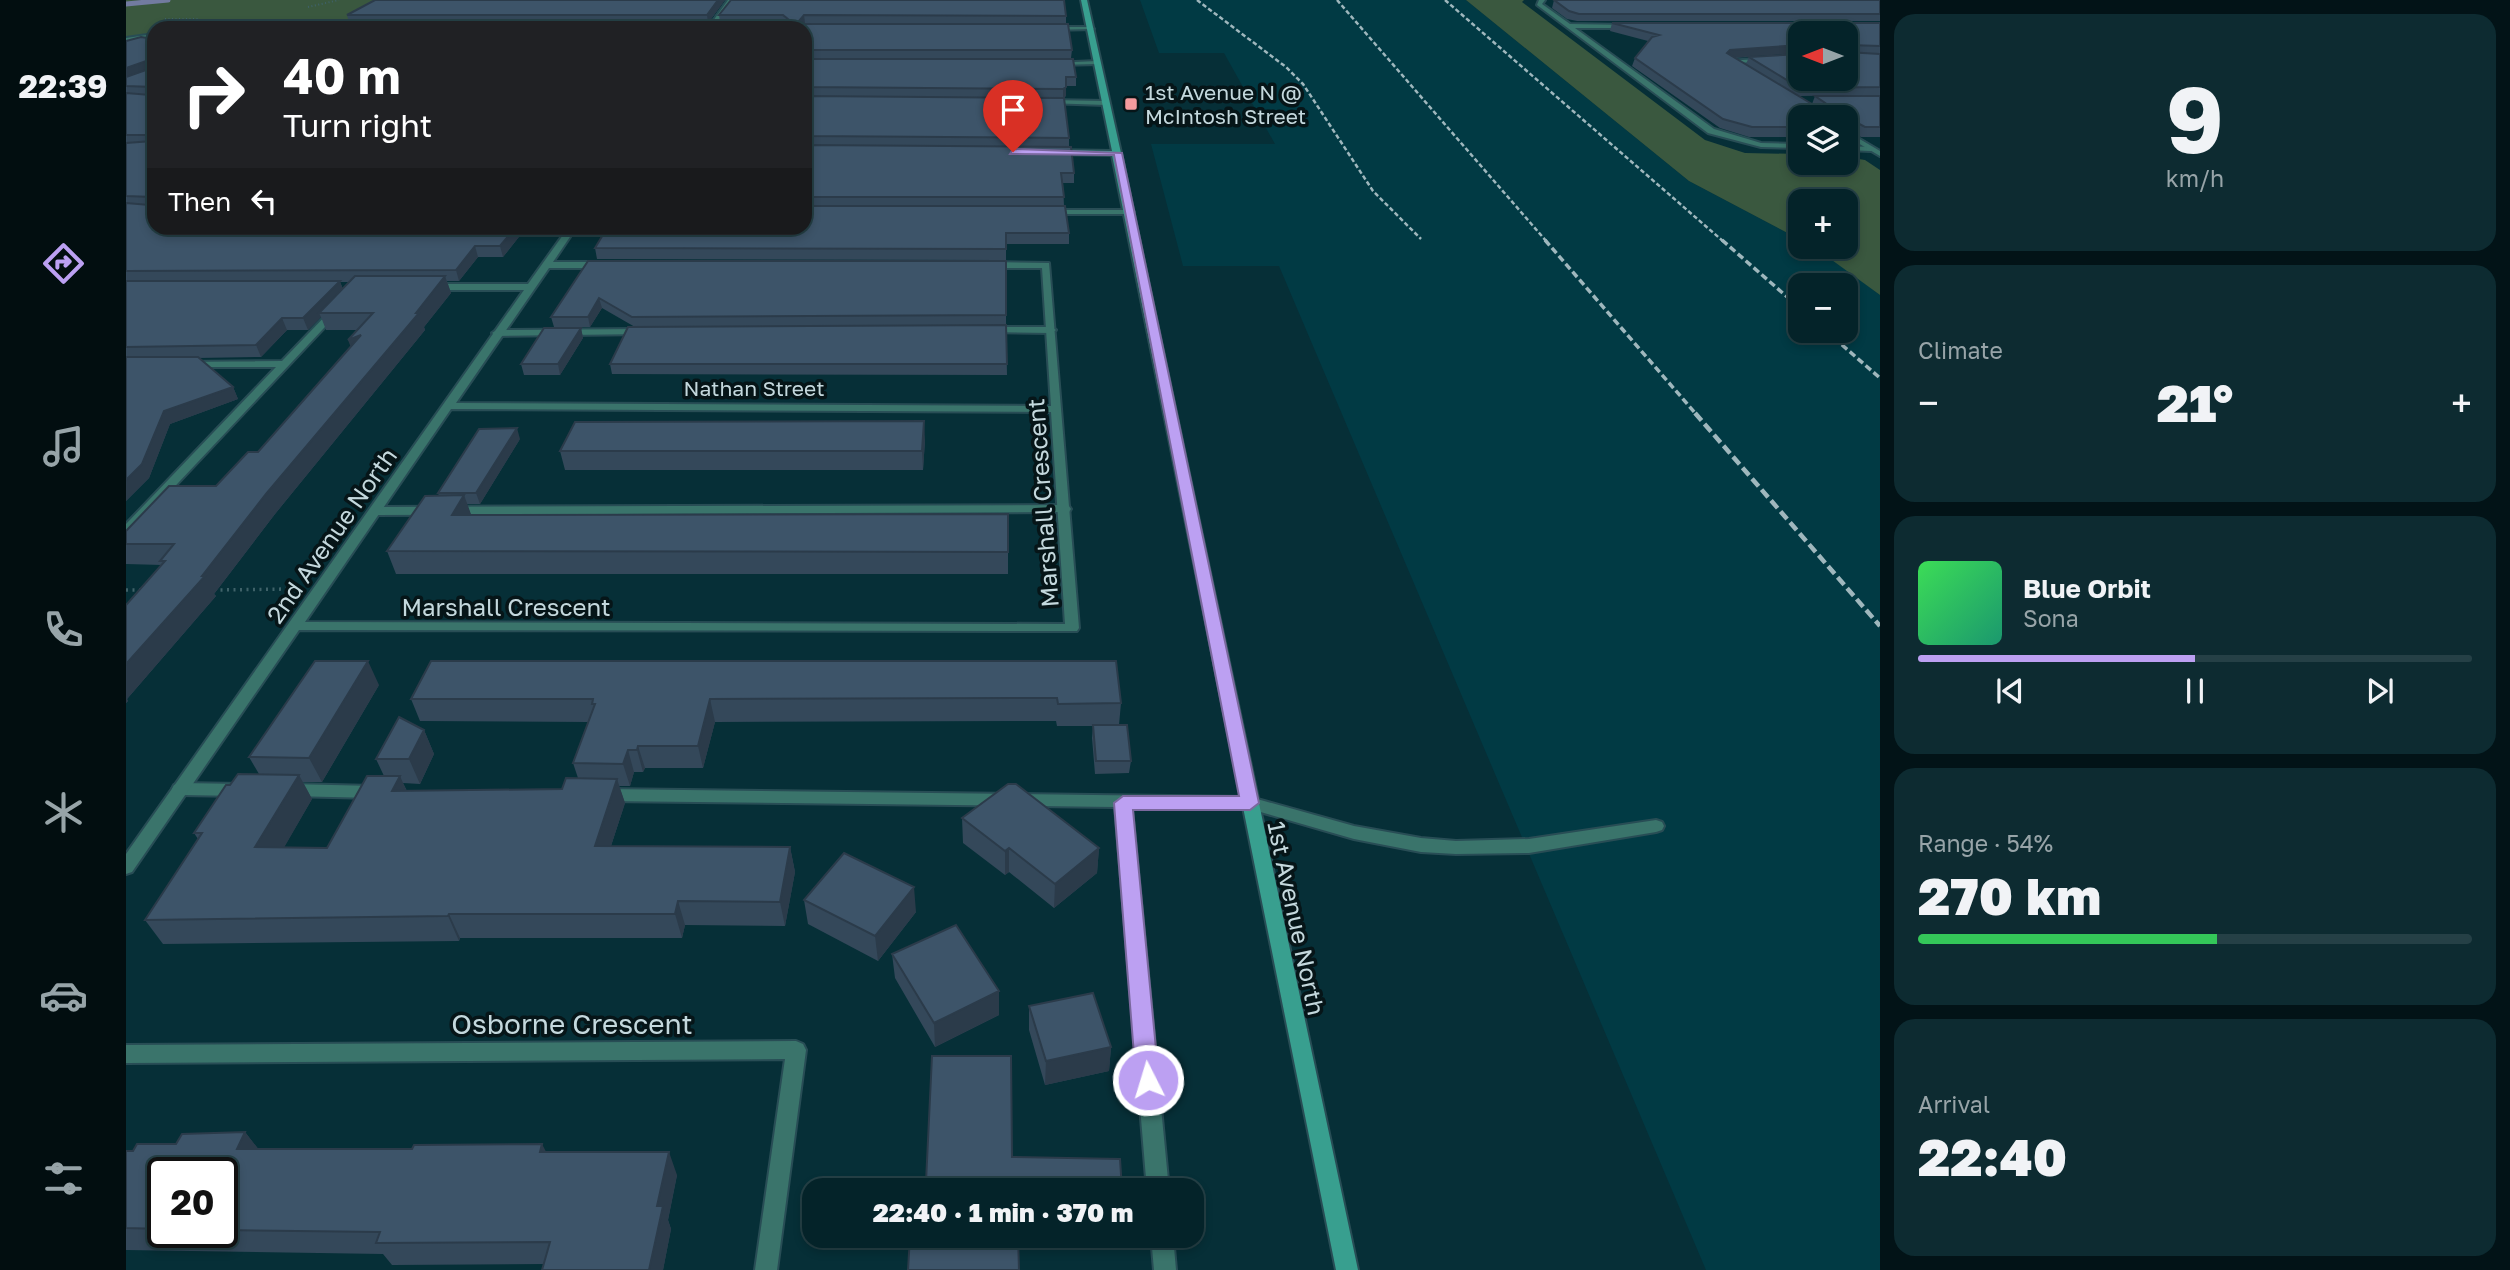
<!DOCTYPE html>
<meta charset="utf-8">
<style>
:root{--surface:#042329;--page:#0d2b31;--text:#f1f3f6;--muted:#97a4a8;--line:#254046;--accent:#bca0f2}
body{margin:0;font-family:"Golos Text",sans-serif;background:var(--page);color:var(--text);height:100vh;display:flex;flex-direction:column;font-size:26px;white-space:nowrap}
*{box-sizing:border-box;margin:0}
p{font-size:23px;color:var(--muted)}
.icon{flex:none;width:38px;height:38px;fill:none;stroke:currentColor;stroke-width:2;stroke-linecap:round;stroke-linejoin:round}
.map{position:relative;flex:1;overflow:hidden}
.details{display:flex;flex-direction:column;gap:14px;padding:14px;background:#021317;width:630px}
.details>*{flex:none}
.hud{position:absolute;left:21px;top:21px;width:665px;height:214px;border-radius:21px;box-shadow:0 4px 10px #0003,0 0 0 2px var(--line);background:#202124;color:#fff;overflow:hidden}
.needle{width:46px;rotate:270deg}
.fabs{position:absolute;left:1662px;top:21px;display:grid;gap:14px}
.fabs a{display:grid;place-items:center;width:70px;height:70px;border-radius:14px;background:var(--surface);box-shadow:0 4px 10px #0003,0 0 0 2px var(--line);font-size:35px}
.speed{position:absolute;left:21px;top:1157px;display:flex;gap:14px;font-size:35px;font-weight:700;text-align:center}
.speed>*{display:grid;place-content:center;width:91px;height:91px;border-radius:50%;background:var(--surface);box-shadow:0 4px 10px #0003,0 0 0 2px var(--line);line-height:1}
.speed .limit{border:4px solid #111;border-radius:10px;background:#fff;color:#111}
.pin{position:absolute;display:grid;place-items:center;width:60px;height:60px;color:#fff;margin:-72px -30px;border-radius:50% 50% 50% 0;rotate:-45deg;box-shadow:0 0 7px #0007}
.pin .icon{rotate:45deg}
.me{position:absolute;width:77px;margin:-38px;rotate:355deg;stroke-linejoin:round;filter:drop-shadow(0 0 5px #0008)}
.turn{display:flex;align-items:center;gap:24px;height:147px;padding:0 21px;font-size:32px}
.turn .icon{width:91px;height:91px;stroke-width:2.5}
.turn b{display:block;font-size:49px;line-height:60px}
.then{display:flex;align-items:center;height:66px;padding:0 21px;background:#0003;gap:14px;font-size:26px}
.big{font-size:52px;font-weight:800;line-height:1.1}
.details .tile{flex:1;display:flex;flex-direction:column;justify-content:center;gap:10px;min-width:0;padding:0 24px;border-radius:21px;background:var(--page)}
.details .dial{align-items:center;gap:0}
.dial b{font-size:91px;line-height:1}
.song{display:flex;align-items:center;gap:21px}
.cover{width:84px;height:84px;border-radius:10px;background:linear-gradient(135deg,hsl(130 70% 55%),hsl(160 70% 35%))}
.played{height:7px;border-radius:4px;background:linear-gradient(90deg,var(--accent) 50%,var(--line) 50%)}
.keys{display:flex;justify-content:space-around;direction:ltr}
.heat{display:flex;justify-content:space-between;align-items:center;font-size:38px;direction:ltr}
.charge{height:10px;border-radius:5px;background:linear-gradient(90deg,#34c759 54%,var(--line) 0)}
.trip{position:absolute;left:676px;top:1178px;width:402px;height:70px;border-radius:21px;background:var(--surface);box-shadow:0 4px 10px #0003,0 0 0 2px var(--line);font-weight:800;line-height:70px;text-align:center}
main{display:flex;flex:1;min-height:0}
.tabs{display:flex;flex-direction:column;width:126px;justify-content:space-around;align-items:center;background:#020e10;color:var(--muted)}
.tabs .icon{width:49px;height:49px}
.tabs .current{color:var(--accent)}
.tabs b{font-size:32px;color:var(--text)}
.map>svg:first-child{display:block}
</style>
<main>
<nav class="tabs">
<b>22:39</b>
<svg class="icon current" aria-label="directions" viewBox="0 0 24 24"><path d="M12 3l9 9-9 9-9-9zM9 14v-3h6M13 9l2 2-2 2"/></svg>
<svg class="icon" aria-label="music" viewBox="0 0 24 24"><path d="M9 18V5l10-2v13"/><circle cx="6" cy="18" r="3"/><circle cx="16" cy="16" r="3"/></svg>
<svg class="icon" aria-label="phone" viewBox="0 0 24 24"><path d="M5 4h4l2 5-3 2q2 4 5 5l2-3 5 2v4C11 20 4 13 5 4z"/></svg>
<svg class="icon" aria-label="climate" viewBox="0 0 24 24"><path d="M12 3v18M4 7l16 10M4 17L20 7"/></svg>
<svg class="icon" aria-label="car" viewBox="0 0 24 24"><path d="M5 17H2v-5l4-1 3-4h7l3 4 3 1v5h-3M9 17h6M6 11h13"/><circle cx="7" cy="17" r="2"/><circle cx="17" cy="17" r="2"/></svg>
<svg class="icon" aria-label="filters" viewBox="0 0 24 24"><path d="M4 7h16M4 17h16"/><circle cx="9" cy="7" r="2"/><circle cx="15" cy="17" r="2"/></svg>
</nav>
<div class="map">
<svg width="1754" height="1270" viewBox="0 0 1754 1270">
<rect width="100%" height="100%" fill="#062f37"/>
<path fill="#013a44" fill-rule="evenodd" d="M1014,0H1340L1563,181L1675,240V247H1688L1697,252L1754,295V1270H1580L1153,266H1057L1025,144H1149L1098,53H1033ZM1675,285H1720V331H1675Z"/>
<path fill="#3a583f" d="M0,0H257V1L217,25L28,28V34L0,37Z
M1340,0H1398L1396,2L1579,140L1619,153L1675,154V163H1720V157L1739,160L1754,170V295L1688,247H1720V201H1675V240L1563,181Z"/>
<g fill="none" stroke-linecap="round" stroke-linejoin="round">
<path stroke="#727ba0" stroke-width="5" d="M0,4L42,0"/>
<defs>
<path id="lane" d="M1413,0H1419L1416,4L1444,24L1503,25L1501,28H1449L1588,129L1635,143L1675,144V148L1635,147L1582,133L1411,5Z
M90,26H174L177,28H87Z
M924,27H965L968,29L922,30Z
M28,34V38L0,42V38Z
M922,100L980,101L983,103L980,105L920,103Z
M1720,146L1745,147L1749,149L1745,151L1720,150Z
M921,210H1004L1008,212L1004,214H918V210Z
M206,309L214,311L4,534L0,535V524L150,367H61L56,364L57,362L156,361Z
M864,327H925L930,330L925,333L861,332L859,330Z
M518,329L523,332L521,334L371,336L366,333L371,330Z
M939,505L943,506L945,509L943,512L250,515L244,511L250,507Z
M54,783L116,784L122,786L124,790L122,794L116,796L54,795L48,793L46,789L48,785Z
M164,784L248,786L254,788L256,792L254,796L248,798L164,796L158,794L156,790L158,786Z
M479,789L1124,797L1228,826L1295,838L1330,841L1403,839L1530,820L1536,822L1538,826L1536,830L1530,832L1403,853L1330,854L1295,852L1228,839L1124,809L1006,808L1043,1190H1021L989,807L479,801L473,799L471,795L473,791Z
M1025,1236H1047L1050,1270H1028Z"/>
<path id="street" d="M602,0H608L588,28H582Z
M1675,56V60L1610,63L1614,66L1611,68L1601,61Z
M971,61L973,64L930,65L927,63Z
M1720,131L1754,151V156L1720,136Z
M442,228H450L427,262H478L482,265L478,268H423L330,403L925,406L916,268H863L859,265L863,262L923,263L953,628L951,631L173,630L6,872L0,874V854L398,290H306L301,287L306,284H402ZM325,409L925,412L939,624L179,622Z
M670,1041L677,1044L680,1050L651,1270H629L659,1059L0,1063V1045Z"/>
<path id="secondary" d="M955,0H961L995,153L1232,1270H1210L986,155L926,154L922,152L926,150L986,151Z"/>
</defs>
<use href="#lane" stroke="#284d55" stroke-width="4"/>
<use href="#street" stroke="#284d55" stroke-width="4"/>
<use href="#secondary" stroke="#284d55" stroke-width="4"/>
<path stroke="#3f6269" stroke-width="2" stroke-dasharray="1 2.5" stroke-linecap="butt" d="M182,7L213,0
M39,19H73"/>
<path stroke="#3f6269" stroke-width="3.5" stroke-dasharray="2 4.5" stroke-linecap="butt" d="M0,590H17
M88,590L164,589"/>
<use href="#lane" fill="#3a746b" fill-rule="evenodd"/>
<use href="#street" fill="#3a746b" fill-rule="evenodd"/>
<use href="#secondary" fill="#389f8f" fill-rule="evenodd"/>
<path stroke="#9fb7bd" stroke-width="2.5" stroke-dasharray="4.5 2.5" stroke-linecap="butt" d="M1071,0L1160,67L1177,84L1247,191L1295,239
M1211,0L1421,242
M1319,0L1598,242"/>
<path stroke="#9fb7bd" stroke-width="3.5" stroke-dasharray="7 3.5" stroke-linecap="butt" d="M1419,240L1570,414
M1596,240L1675,309
M1700,331L1754,378"/>
<path stroke="#9fb7bd" stroke-width="4.5" stroke-dasharray="10 4.5" stroke-linecap="butt" d="M1569,413L1754,626"/>
</g>
<path fill="#34485a" fill-rule="evenodd" d="M249,0H599L583,22H594L593,15L940,16V24L946,50L945,58H679V28L199,27L223,22L221,15ZM679,23L833,24H678Z
M1428,0H1754V21H1451L1441,19L1426,8Z
M1486,23H1754V95L1673,96L1686,104L1689,96H1754V137H1735L1721,129L1720,131V117H1675V137H1623L1594,128L1506,66L1509,58L1522,41L1484,31ZM1720,33L1675,79L1629,56ZM1623,57L1620,64L1609,58Z
M0,41L400,228L377,257H352L333,281H321L325,293L298,327L299,330L149,514L88,594L90,596L1,699L2,701L0,703V605L36,565L0,564V531L90,486L132,452L225,347L231,330H200L195,317L182,330H161L135,357L72,358L107,387L112,399L44,424L23,478L0,501ZM214,282H224L217,289Z
M679,59L950,77V86H940V96L937,98L943,138V147L948,173V183H937L938,206L943,233V244H880V260L471,259L469,248L679,228Z
M462,261H880V325L509,327L476,308L464,327H428L425,317Z
M880,325L881,375L486,374L484,364Z
M455,328L457,338L434,375H398L395,364Z
M394,439L354,504H341L345,515L882,514V574H270L261,551L313,496L312,493Z
M799,440L797,470H439L434,451Z
M990,661L995,703L993,725L1005,761L1003,773L969,774L966,738L967,726H931L930,721L589,722L577,768H519L517,772H508L504,786H493L499,803L485,846L664,847L669,872L659,926L559,925L556,938H334L333,941L37,944L19,920L72,839L68,833L104,785L133,774L123,757L253,685L196,782H177L186,799L158,847L201,848L258,776L250,759L298,730L308,754L294,784L277,783L281,791L436,789L452,778L447,763L463,722L294,721L285,699Z
M836,818L973,848L971,873L928,908L883,872L879,875L837,843Z
M678,900L790,912L752,961L682,924Z
M766,954L873,991V1015L809,1047L769,978Z
M903,1006L985,1047L983,1071L919,1085L903,1030Z
M119,1132L132,1149L420,1152L551,1175L542,1220L545,1229L537,1270H416L418,1264L266,1265L257,1254L0,1250V1151H7ZM37,1172H96V1232H37Z
M784,1236H997L995,1250L893,1249Z"/>
<path fill="#2b3b4a" d="M592,0H599L582,23L581,15Z
M678,15L679,23L674,28L673,21Z
M1675,45V53L1601,58V53L1604,50Z
M23,60L27,69L0,78V68Z
M940,87V96L937,98V89Z
M389,228H400L377,257L374,246Z
M349,246L352,257L333,281L330,270Z
M319,276L325,293L298,327L299,330L149,514L88,594L90,596L1,699L2,701L0,703V664L76,576L140,494Z
M214,281L218,293L193,313L195,317L182,330L177,318Z
M473,298L476,308L464,327L462,317Z
M156,318L161,330L135,357L130,345Z
M455,328L457,338L434,375L432,364Z
M235,335L229,358L222,340Z
M107,387L112,399L44,424L23,478L0,501V480L38,411Z
M798,421L799,440L797,470L796,451Z
M391,428L394,439L354,504L350,493Z
M338,495L346,517L326,515Z
M242,661L253,685L196,782L183,758Z
M584,699L589,722L577,768L572,746Z
M298,730L308,754L294,784L283,759Z
M512,746L519,768L517,772L511,750Z
M502,750L508,772L504,786L497,764Z
M173,775L186,799L144,872L129,847Z
M274,776L285,801L266,791Z
M491,779L499,803L477,870L469,846Z
M664,847L669,872L659,926L654,902Z
M883,848V872L879,875V851Z
M973,848L971,873L928,908L929,884Z
M788,887L790,912L752,961L749,936Z
M552,901L559,925L556,938L549,914Z
M323,914L334,938L333,941L322,916Z
M873,991V1015L809,1047L808,1023Z
M985,1047L983,1071L919,1085L920,1061Z
M119,1132L138,1156L111,1149Z
M416,1144L428,1167L414,1152Z
M543,1152L551,1175L542,1220L545,1229L537,1270H523L531,1206Z"/>
<path fill="#3d5469" stroke="#2b3b4a" stroke-width="2" d="M249,0H592L581,15H221Z
M605,0H938L940,16L678,15L673,21L678,24H942L946,50H679V28H132L199,27L207,22H660L663,20L657,15H593Z
M1428,0H1754V14H1453L1443,11Z
M1486,23H1754V46L1723,45L1721,52L1754,54V87L1674,88L1623,57L1675,54V79H1720V33H1675V45L1604,50L1601,53L1696,110L1705,107L1689,96H1754V127H1739L1724,119L1722,127H1720V117H1675V127H1626L1597,119L1509,58L1526,37L1533,35Z
M15,37L28,39V228H389L374,246H349L330,270L0,271V203L23,205L25,197L0,196V143L26,141L24,135H0V93L24,95L26,87L0,86V77L26,68L23,60L0,68V41Z
M679,59H947L950,77H940V87L937,89L679,87Z
M679,96L938,98L943,138L679,136Z
M679,145L945,147L948,173H935L938,197H679Z
M679,206H939L943,233H880V249L469,248L481,228H679Z
M462,261H880V315L506,317L473,298L462,317H425Z
M229,276H319L290,313H293L140,494L76,576H79L0,664V605L39,561H34L48,544H0V531L43,486H90L122,452H132L235,335L222,340L247,313H193Z
M0,281H214L177,318H156L130,345L0,347Z
M880,325L881,364H484L502,327Z
M418,328H455L432,364H395Z
M0,357H72L107,387L38,411L16,464L0,480Z
M798,421L796,451H434L449,422Z
M391,428L350,493H312L353,429Z
M338,495L326,515L882,514V552L261,551L299,496Z
M189,661H242L183,758L123,757Z
M305,661H990L995,703L932,704L931,698L584,699L572,746H512L511,750H502L497,764L447,763L469,704H466L467,699H285Z
M273,717L298,730L283,759H250Z
M967,725H1001L1005,761H970Z
M112,774L173,775L129,847L201,848L241,776H274L266,791L436,789L440,778L491,779L469,846L664,847L654,902L552,901L549,914H323L322,916L19,920L76,833H68L100,785H104Z
M882,784H890L973,848L929,884L883,848L879,851L836,818Z
M718,853L788,887L749,936L678,900Z
M830,925L873,991L808,1023L766,954Z
M967,993L985,1047L920,1061L903,1006Z
M806,1056H885L886,1157L994,1159L996,1190H787V1182H800Z
M119,1132L111,1149H286L288,1145L416,1144L414,1152H543L531,1206H537L523,1270H416L424,1242L250,1243L254,1232L96,1230V1172H37V1229L0,1228V1151H7L11,1144H50L56,1134Z
M784,1236H892L893,1270H782Z"/>
<path fill="#bca0f2" stroke="#7a689d" stroke-width="2" d="M887,149L996,153L1133,803L1124,810H1007L1033,1080L1030,1087L1022,1090L1014,1087L1010,1080L988,803L997,796H1113L988,155L884,154Z"/>
<rect fill="#f59b9e" stroke="#061518" stroke-width="2.5" x="998" y="97" width="14" height="14" rx="3.5"/>
<g text-anchor="middle" dominant-baseline="central" stroke-width="7" stroke-linejoin="round" paint-order="stroke">
<g font-size="21" fill="#c4d8dd" stroke="#061518" text-anchor="start">
<text x="1019" y="92">1st Avenue N @<tspan x="1019" dy="24">McIntosh Street</tspan></text>
</g>
<g font-size="21" fill="#c4d8dd" stroke="#061518">
<text x="628" y="388">Nathan Street</text>
</g>
<g font-size="24" fill="#c4d8dd" stroke="#061518">
<text transform="translate(916 503) rotate(-94)">Marshall Crescent</text>
<text transform="translate(205 535) rotate(-55)">2nd Avenue North</text>
<text x="380" y="606">Marshall Crescent</text>
<text transform="translate(1171 918) rotate(78)">1st Avenue North</text>
</g>
<g font-size="28" fill="#c4d8dd" stroke="#061518">
<text x="446" y="1023">Osborne Crescent</text>
</g>
</g>
</svg>
<div class="fabs">
<a><svg class="needle" viewBox="-14 -14 28 28"><path d="M0-13l5 13h-10z" fill="#e53935"/><path d="M0 13l5-13h-10z" fill="#97a4a8"/></svg></a>
<a><svg class="icon" aria-label="layers" viewBox="0 0 24 24"><path d="M12 4l9 5-9 5-9-5zM3 14l9 5 9-5"/></svg></a>
<a>+</a>
<a>−</a>
</div>
<div class="speed"><div class="limit">20</div></div>
<div class="pin" style="left:887px;top:152px;background:#d93025"><svg class="icon" aria-label="arrive" viewBox="0 0 24 24"><path d="M6 21V4h12l-3 4 3 4H6"/></svg></div>
<svg class="me" style="left:1022px;top:1080px" viewBox="-20 -20 40 40"><circle r="17" fill="#bca0f2" stroke="#fff" stroke-width="3"/><path d="M0-11L8 9 0 5-8 9z" fill="#fff"/></svg>
<div class="trip">22:40 · 1 min · 370 m</div>
<div class="hud">
<div class="turn"><svg class="icon" aria-label="right" viewBox="0 0 24 24"><path d="M7 20v-9h11M14 6l5 5-5 5"/></svg><div><b>40 m</b>Turn right</div></div>
<div class="then">Then<svg class="icon" aria-label="left" viewBox="0 0 24 24"><path d="M17 20v-9H6M10 6l-5 5 5 5"/></svg></div>
</div>
</div>
<section class="details">
<div class="tile dial"><b>9</b><p>km/h</p></div>
<div class="tile"><p>Climate</p>
<div class="heat"><a>−</a><b class="big">21°</b><a>+</a></div>
</div>
<div class="tile">
<div class="song"><i class="cover"></i><div><b>Blue Orbit</b><p>Sona</p></div></div>
<div class="played"></div>
<div class="keys"><svg class="icon" aria-label="previous" viewBox="0 0 24 24"><path d="M18 5L8 12l10 7zM5 5v14"/></svg><svg class="icon" aria-label="pause" viewBox="0 0 24 24"><path d="M8 5v14M16 5v14"/></svg><svg class="icon" aria-label="next" viewBox="0 0 24 24"><path d="M6 5l10 7-10 7zM19 5v14"/></svg></div>
</div>
<div class="tile"><p>Range · 54%</p><b class="big">270 km</b><div class="charge"></div></div>
<div class="tile"><p>Arrival</p><b class="big">22:40</b></div>
</section>
</main>
